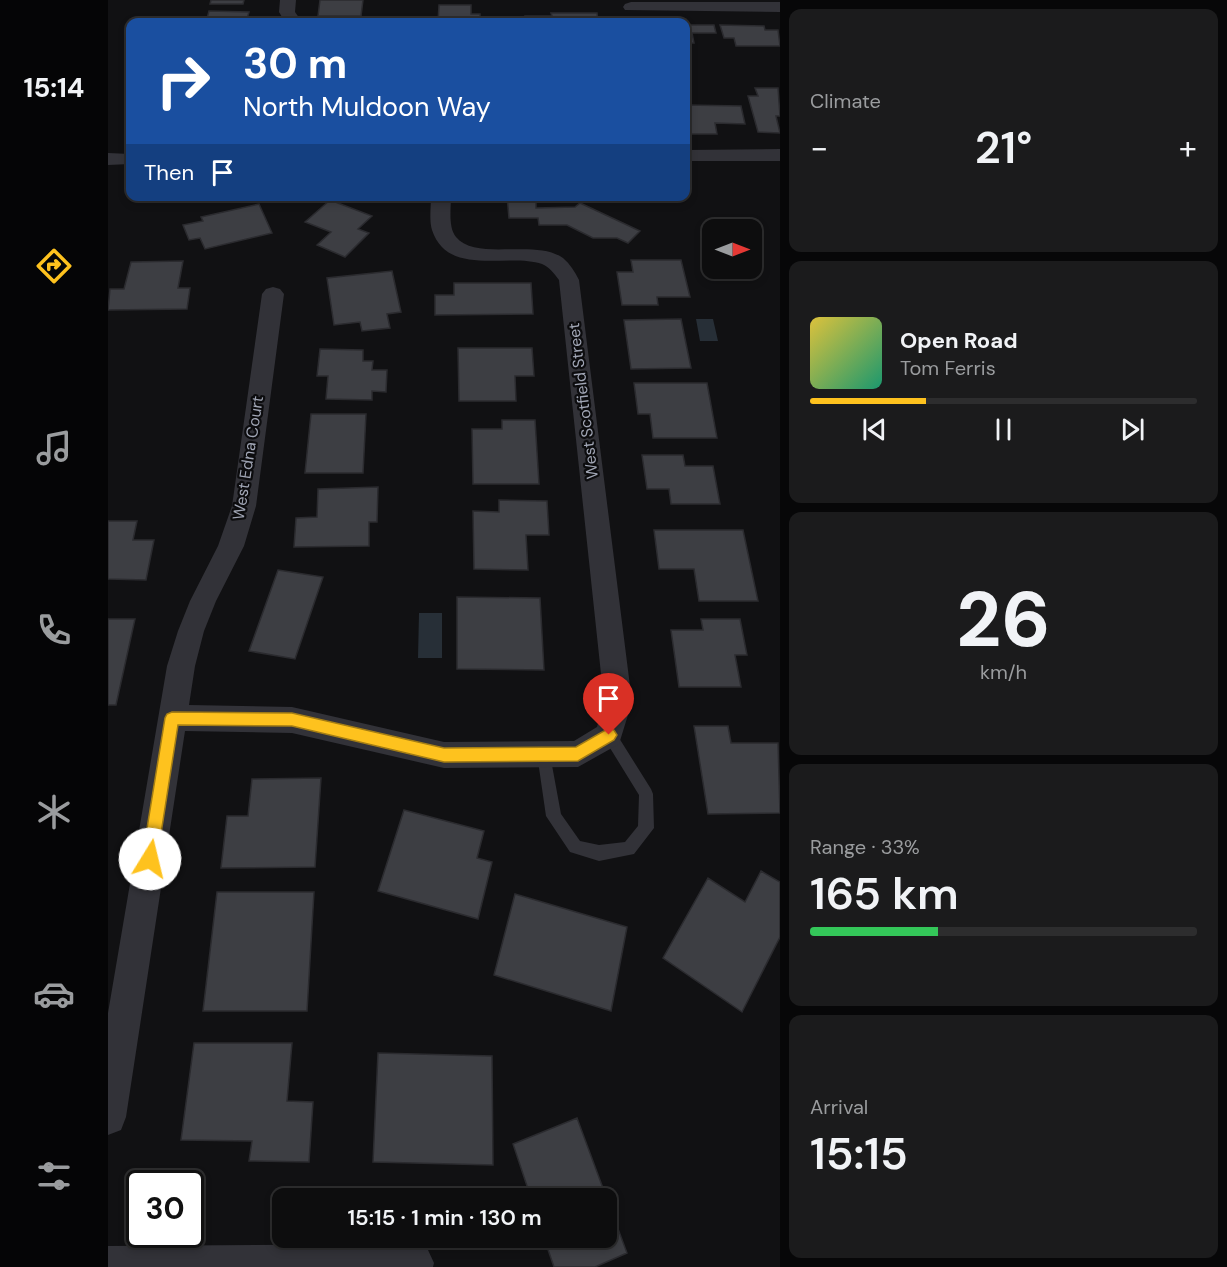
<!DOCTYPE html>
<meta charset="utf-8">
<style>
:root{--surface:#0d0d0e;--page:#1b1b1c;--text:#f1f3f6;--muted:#9a9c9e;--line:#2d2d2e;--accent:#fec21e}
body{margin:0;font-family:"DM Sans",sans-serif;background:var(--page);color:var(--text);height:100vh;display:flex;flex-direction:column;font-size:22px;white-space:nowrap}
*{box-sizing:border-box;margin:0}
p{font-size:20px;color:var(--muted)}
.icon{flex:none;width:33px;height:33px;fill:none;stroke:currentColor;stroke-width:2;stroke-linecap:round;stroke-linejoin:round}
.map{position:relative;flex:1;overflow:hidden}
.details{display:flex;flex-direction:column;gap:9px;padding:9px;background:#070708;width:447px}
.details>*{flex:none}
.banner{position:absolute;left:18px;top:18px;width:564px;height:183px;border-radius:12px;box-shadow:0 3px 9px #0003,0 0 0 2px var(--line);background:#1a4fa0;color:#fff;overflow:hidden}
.needle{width:39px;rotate:90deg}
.fabs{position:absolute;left:594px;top:219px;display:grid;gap:12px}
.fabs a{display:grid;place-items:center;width:60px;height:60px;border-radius:12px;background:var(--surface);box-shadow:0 3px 9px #0003,0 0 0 2px var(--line);font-size:30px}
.speed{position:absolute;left:18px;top:1170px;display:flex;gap:12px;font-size:30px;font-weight:700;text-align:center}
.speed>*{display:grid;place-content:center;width:78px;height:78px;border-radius:50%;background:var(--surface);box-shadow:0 3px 9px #0003,0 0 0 2px var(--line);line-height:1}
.speed .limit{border:3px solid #111;border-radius:9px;background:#fff;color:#111}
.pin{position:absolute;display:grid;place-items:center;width:51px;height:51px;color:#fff;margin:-62px -26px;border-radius:50% 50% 50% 0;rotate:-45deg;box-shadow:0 0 6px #0007}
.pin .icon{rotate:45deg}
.me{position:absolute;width:66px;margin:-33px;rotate:9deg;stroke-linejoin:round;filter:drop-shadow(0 0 4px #0008)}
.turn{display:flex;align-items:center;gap:21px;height:126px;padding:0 18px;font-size:27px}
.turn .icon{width:78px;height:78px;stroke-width:2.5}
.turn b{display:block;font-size:42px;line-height:51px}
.then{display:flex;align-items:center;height:57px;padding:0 18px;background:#0003;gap:12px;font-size:22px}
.big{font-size:45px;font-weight:600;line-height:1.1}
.details .card{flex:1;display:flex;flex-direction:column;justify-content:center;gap:9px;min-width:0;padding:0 21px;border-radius:12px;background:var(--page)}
.details .dial{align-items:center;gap:0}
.dial b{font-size:78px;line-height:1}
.song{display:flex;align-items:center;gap:18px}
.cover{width:72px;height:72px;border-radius:9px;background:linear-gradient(135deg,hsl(50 70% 55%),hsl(160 70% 35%))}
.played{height:6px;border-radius:3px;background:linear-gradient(90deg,var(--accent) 30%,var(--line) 30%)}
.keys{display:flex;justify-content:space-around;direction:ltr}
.heat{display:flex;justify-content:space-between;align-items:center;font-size:33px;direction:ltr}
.charge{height:9px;border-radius:4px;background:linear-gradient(90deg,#34c759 33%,var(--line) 0)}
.trip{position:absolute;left:164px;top:1188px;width:345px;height:60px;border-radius:12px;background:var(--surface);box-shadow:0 3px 9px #0003,0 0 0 2px var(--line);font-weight:600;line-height:60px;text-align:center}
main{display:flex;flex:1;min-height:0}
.tabs{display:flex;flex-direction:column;width:108px;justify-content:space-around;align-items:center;background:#050506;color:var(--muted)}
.tabs .icon{width:42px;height:42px}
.tabs .active{color:var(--accent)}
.tabs b{font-size:27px;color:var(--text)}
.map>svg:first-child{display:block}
</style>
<main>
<nav class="tabs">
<b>15:14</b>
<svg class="icon active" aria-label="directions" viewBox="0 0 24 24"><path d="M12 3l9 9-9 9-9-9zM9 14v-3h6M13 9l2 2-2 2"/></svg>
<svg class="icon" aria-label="music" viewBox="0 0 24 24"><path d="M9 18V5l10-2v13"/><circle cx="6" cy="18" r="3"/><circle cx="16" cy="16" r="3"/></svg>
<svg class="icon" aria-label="phone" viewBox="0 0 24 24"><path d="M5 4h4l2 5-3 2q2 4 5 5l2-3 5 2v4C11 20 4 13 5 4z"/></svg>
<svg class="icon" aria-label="climate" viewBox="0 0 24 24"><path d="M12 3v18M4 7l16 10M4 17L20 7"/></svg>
<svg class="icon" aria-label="car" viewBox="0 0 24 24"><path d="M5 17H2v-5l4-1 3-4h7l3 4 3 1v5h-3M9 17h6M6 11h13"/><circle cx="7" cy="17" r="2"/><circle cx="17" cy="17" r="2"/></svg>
<svg class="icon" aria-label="filters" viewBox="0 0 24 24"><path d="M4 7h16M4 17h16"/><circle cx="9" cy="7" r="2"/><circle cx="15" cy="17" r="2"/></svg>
</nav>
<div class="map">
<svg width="672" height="1267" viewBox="0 0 672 1267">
<rect width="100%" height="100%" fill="#111113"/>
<path fill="#272f37" d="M588,319H605L610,341H592Z
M311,613H334V658H310Z"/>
<path fill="#3d3e43" stroke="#2b2b2f" stroke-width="1.5" d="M103,0H136L135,4H102Z
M212,0H255L253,16H210Z
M331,5H363V14H372V22H330Z
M101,11L141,12L138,22H98Z
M443,13H489L490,22H418L417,16H444Z
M578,25H606L608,33H584L586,43H578Z
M612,25L656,26L657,30H670L672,46H628L626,38H616Z
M647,88H670L672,116H668L672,133L650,132L640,96H650Z
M578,105L633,106L637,124L607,123L609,134H579Z
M399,196H428V208L467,207L472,203L532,231L520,243L509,238H485L459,225H431L430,218H401Z
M222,200L264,216L250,229L261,233L237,257L209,245L223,232L197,222Z
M151,204L164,233L97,249L92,238L81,240L75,225L95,221L93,217Z
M523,260H573L582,297H549L550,305H514L509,272H525Z
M75,261L70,288H82L79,309L0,310L2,289H16L23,262Z
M284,271L293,312L279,314L282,328L254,331L252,322L226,325L219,278Z
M346,283H423L425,314L327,315V295H346Z
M573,319L583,368L523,369L516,320Z
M350,348H424L426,376H407L408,401H351Z
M212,349L255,350V361H265L264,370H279L278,392L264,391V400L218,399L220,376H209Z
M526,383H599L609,438H545L542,414H530Z
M203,414H258L255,473H197Z
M394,420H427L431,484H365L364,429H394Z
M534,455H575L577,466H605L612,504H563L561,489H539Z
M270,487L269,522H261V546L186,547L188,518L209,517L210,489Z
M391,500L439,501L441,535H418L420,570L366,569L365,511L391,512Z
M0,521H29L25,540H46L38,580L0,579Z
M546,530H635L650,601H591L586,569H551Z
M170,570L215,577L187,659L141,651Z
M349,597L432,598L436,670L349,669Z
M0,619H27L8,705H0Z
M593,619H632L639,655H627L633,687H571L563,630H595Z
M586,726H620L623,743H670L672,813L600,814Z
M213,778L207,867L113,868L119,816H140L144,779Z
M296,810L376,831L369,858L384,862L370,919L270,891Z
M653,871L672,882V937L634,1012L555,958L600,878L637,902Z
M109,892H206L199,1011H95Z
M407,894L519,927L503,1011L386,975Z
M86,1043H184L179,1101L205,1102L201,1162L141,1161L144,1141L73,1140Z
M270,1053L384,1056L385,1165L265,1162Z
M469,1118L519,1253L487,1267H446L436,1238H498V1198H423L405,1144Z"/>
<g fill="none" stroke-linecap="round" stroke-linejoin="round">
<path fill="#323238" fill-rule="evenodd" d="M501,728L506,730L543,789L545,794L546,828L526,854L491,861L462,852L438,816L429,754L431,749L436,747L441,749L453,814L472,841L491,845L517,842L530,826L531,795L494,735L496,730Z"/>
<path fill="#323238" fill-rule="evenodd" d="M172,0H188L187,12L194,22H177L171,12Z
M523,2H672V12L517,10L515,7L517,4Z
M672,149V161H578V150Z
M0,153L22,154V164L0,165Z
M323,196H343C343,209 340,227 348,237C369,262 427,238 455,258C462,264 467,272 471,280L524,702L511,744L470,767L336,768L184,733L77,731L18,1117L13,1130L0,1135V1013L59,666L70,631L82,601L110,546L124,506L154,294L158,289L165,287L172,289L176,294L148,506L136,546L108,601L96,631L87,666L81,705L184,707L336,742L466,741L489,727L496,702L451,280C446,273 441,267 434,264C400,252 340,278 324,230C321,220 323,207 323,196Z
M307,1244L320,1250L326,1263L325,1267H0V1246Z"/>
</g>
<path fill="#fec21e" stroke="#a57e14" stroke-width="1.5" d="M64,712L184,713L336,748L468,747L501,728L506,730L509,735L506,740L470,761L336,762L184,726L70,725L49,859L47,864L42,867L36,864L34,859L57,718L59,714Z"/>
<g text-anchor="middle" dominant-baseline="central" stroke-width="4.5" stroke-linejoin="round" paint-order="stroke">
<g font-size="16" fill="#a1a6b5" stroke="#0c0c0e">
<text transform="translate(475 401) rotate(-97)">West Scotfield Street</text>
<text transform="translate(140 458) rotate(-81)">West Edna Court</text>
</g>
</g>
</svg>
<div class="fabs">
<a><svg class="needle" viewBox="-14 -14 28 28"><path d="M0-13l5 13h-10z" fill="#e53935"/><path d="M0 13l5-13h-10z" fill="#9a9c9e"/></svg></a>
</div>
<div class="speed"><div class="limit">30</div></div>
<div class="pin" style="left:501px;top:735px;background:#d93025"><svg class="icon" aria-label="arrive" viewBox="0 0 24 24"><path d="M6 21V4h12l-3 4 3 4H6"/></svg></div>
<svg class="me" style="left:42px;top:859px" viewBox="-20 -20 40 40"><circle r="19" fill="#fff"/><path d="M0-13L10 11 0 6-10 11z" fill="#fec21e"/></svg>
<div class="trip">15:15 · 1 min · 130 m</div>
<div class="banner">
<div class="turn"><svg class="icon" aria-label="right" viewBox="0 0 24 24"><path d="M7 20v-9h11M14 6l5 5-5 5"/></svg><div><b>30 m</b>North Muldoon Way</div></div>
<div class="then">Then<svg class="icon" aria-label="arrive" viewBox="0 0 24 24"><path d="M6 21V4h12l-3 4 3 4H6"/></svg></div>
</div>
</div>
<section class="details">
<div class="card"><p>Climate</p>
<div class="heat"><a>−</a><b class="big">21°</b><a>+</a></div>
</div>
<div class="card">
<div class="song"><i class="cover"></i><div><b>Open Road</b><p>Tom Ferris</p></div></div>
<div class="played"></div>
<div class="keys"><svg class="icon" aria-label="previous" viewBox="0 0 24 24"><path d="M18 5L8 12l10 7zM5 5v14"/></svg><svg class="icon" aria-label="pause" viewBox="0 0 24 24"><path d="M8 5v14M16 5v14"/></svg><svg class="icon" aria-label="next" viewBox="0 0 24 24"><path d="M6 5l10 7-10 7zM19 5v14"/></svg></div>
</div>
<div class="card dial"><b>26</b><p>km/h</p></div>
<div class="card"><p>Range · 33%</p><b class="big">165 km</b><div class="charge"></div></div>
<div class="card"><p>Arrival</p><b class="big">15:15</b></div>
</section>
</main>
